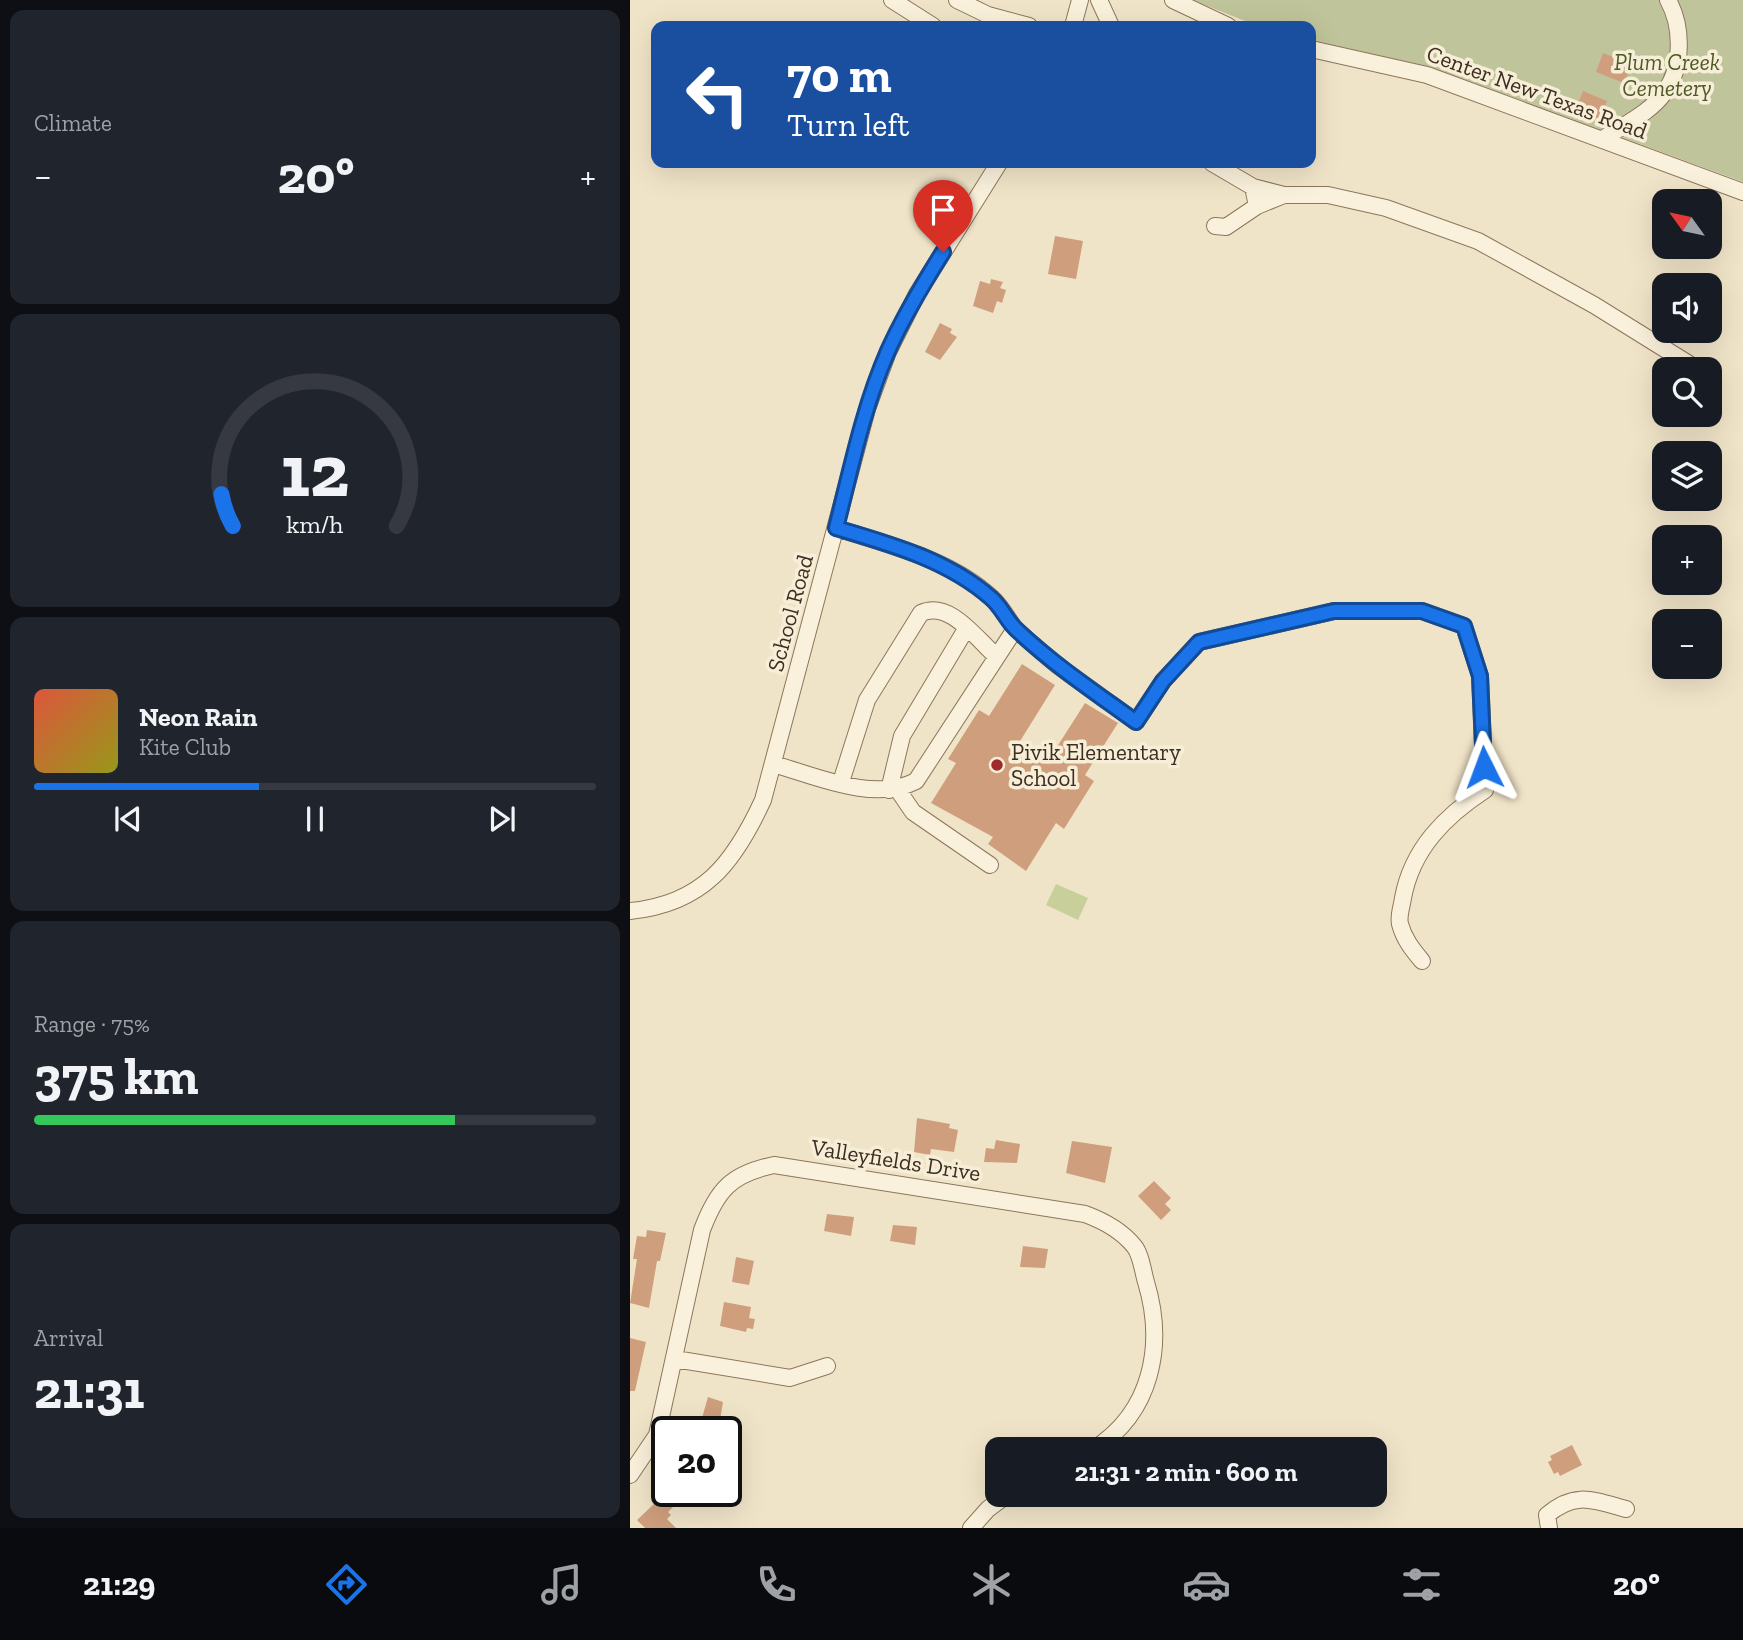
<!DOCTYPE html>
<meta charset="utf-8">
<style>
:root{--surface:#171b24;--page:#20242c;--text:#f1f3f6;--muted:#9ea1a6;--line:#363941;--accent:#1a73e8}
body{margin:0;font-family:"Zilla Slab",serif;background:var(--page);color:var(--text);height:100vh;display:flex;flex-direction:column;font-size:26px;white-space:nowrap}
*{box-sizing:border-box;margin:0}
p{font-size:23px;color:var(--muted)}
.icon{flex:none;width:38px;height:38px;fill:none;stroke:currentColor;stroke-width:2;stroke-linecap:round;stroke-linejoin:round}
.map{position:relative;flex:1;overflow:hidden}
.panel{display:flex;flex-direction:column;gap:10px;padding:10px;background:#0d0f14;width:630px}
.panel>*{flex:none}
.guide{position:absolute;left:21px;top:21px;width:665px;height:147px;border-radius:14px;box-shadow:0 7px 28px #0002;background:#1a4fa0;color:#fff;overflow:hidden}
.needle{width:46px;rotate:303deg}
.fabs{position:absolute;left:1022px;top:189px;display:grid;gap:14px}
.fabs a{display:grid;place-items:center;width:70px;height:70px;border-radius:14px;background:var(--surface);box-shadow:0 7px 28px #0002;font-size:35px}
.speed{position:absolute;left:21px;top:1416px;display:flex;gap:14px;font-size:35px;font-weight:700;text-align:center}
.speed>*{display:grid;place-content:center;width:91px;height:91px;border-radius:50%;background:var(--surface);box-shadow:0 7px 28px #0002;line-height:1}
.speed .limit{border:4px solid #111;border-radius:10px;background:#fff;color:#111}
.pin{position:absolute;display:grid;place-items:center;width:60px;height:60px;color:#fff;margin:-72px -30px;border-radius:50% 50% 50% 0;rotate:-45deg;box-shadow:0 0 7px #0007}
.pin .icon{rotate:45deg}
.me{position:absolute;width:77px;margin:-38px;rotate:357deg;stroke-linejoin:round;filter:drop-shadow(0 0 5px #0008)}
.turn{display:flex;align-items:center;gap:24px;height:147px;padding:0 21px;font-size:32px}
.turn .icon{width:91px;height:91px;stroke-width:2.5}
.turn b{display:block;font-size:49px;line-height:60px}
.big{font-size:52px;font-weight:800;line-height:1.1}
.panel .tile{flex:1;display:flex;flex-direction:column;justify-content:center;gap:10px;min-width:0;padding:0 24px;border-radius:14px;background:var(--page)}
.panel .dial{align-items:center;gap:0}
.dial svg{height:182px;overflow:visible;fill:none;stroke:var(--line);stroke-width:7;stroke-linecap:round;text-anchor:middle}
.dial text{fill:var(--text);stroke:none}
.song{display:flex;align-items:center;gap:21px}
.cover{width:84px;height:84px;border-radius:10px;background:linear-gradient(135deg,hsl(10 70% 55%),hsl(60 70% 35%))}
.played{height:7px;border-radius:4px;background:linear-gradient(90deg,var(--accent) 40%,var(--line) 40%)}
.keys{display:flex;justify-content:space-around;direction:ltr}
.heat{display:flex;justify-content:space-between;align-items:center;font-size:38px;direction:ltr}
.charge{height:10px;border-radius:5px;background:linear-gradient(90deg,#34c759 75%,var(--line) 0)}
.trip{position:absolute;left:355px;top:1437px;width:402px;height:70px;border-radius:14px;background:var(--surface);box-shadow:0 7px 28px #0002;font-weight:800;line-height:70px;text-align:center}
.tab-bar{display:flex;height:112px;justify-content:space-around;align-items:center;background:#090b0e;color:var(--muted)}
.tab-bar .icon{width:49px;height:49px}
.tab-bar .selected{color:var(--accent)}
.tab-bar b{font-size:32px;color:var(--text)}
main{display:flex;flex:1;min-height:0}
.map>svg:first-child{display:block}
</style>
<main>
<section class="panel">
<div class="tile"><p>Climate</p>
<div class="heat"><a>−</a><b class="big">20°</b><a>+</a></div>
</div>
<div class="tile dial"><svg viewBox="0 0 100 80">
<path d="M14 69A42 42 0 1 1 86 69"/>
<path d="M14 69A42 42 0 0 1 9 55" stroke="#1a73e8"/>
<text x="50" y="56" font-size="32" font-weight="700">12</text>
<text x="50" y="72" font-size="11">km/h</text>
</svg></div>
<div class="tile">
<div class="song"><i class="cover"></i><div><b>Neon Rain</b><p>Kite Club</p></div></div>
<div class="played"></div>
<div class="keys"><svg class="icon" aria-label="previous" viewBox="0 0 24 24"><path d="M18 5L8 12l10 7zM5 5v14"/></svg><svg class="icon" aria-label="pause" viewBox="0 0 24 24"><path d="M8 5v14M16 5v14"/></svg><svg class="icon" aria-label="next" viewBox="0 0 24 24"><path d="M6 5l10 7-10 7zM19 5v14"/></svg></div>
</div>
<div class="tile"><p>Range · 75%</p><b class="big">375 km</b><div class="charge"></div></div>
<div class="tile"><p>Arrival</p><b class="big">21:31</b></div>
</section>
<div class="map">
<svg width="1113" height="1528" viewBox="0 0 1113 1528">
<rect width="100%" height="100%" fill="#f0e4c8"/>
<path fill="#c9cf9b" d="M426,884L458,898L448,920L416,905Z"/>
<path fill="#bfc49a" d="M562,0H1113V182L828,77L681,40V26H628Z"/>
<path fill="#cf9f7d" d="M973,53L1002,64L994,83L966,72Z
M953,91L977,101L968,124L931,109L936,96L949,101Z
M425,236L453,241L446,279L418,274Z
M361,279L373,282L370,288L376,290L372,303L367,301L363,313L343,306L350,281L360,284Z
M310,323L322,329L320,333L327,337L310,360L295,352Z
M392,664L425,685L387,746L416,764L455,703L488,723L455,775L464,781L434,829L426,823L396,871L358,844L363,837L301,803L326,763L318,759L349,710L359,716Z
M287,1118L320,1124L319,1128L328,1130L324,1152L301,1149L300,1155L284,1152Z
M366,1140L390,1144L387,1163L354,1162L356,1148L364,1149Z
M442,1141L482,1147L475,1183L436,1173Z
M524,1181L541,1198L535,1204L541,1210L531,1220L508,1196Z
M197,1214L224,1217L221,1236L194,1231Z
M263,1225L287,1227L285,1245L260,1241Z
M17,1230L36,1233L30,1261H27L19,1308L0,1303L7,1259H3L7,1236L16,1237Z
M393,1246L418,1249L415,1268L390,1267Z
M106,1257L124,1261L119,1285L102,1282Z
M94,1302L121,1307L119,1318L125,1319L123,1329L117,1328L116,1332L90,1326Z
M0,1338L16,1342L5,1391H0Z
M78,1397L93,1402L88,1432H68Z
M942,1445L952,1465L930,1476L928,1472L924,1474L918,1462L922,1460L920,1456Z
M33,1490L46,1504L38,1512L41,1515L37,1519L46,1528H15L7,1520L25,1503L22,1500Z"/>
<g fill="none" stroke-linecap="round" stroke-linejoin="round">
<defs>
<path id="minor" d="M262,0L303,26
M327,0L358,15L399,26
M469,0L481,26
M543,0L598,26
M443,26L450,0
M681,49L797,75L1113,192
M973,139C993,125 1020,113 1034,93C1053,68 1053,27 1038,0
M582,163L623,187L654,195H698L756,208L848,241L964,305L1059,364
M623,187L627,206L654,195
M585,226L596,227L627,206
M385,629L427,665L506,722L533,681L569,642L704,611H792L834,626L850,676L855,790C815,816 782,849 773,898C772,906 768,916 770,924C774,939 782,949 792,961
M143,764C186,776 244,803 286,781L385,629C378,619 371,606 362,598C322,560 257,544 206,528
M211,782L237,700L291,613C319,600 345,637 365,655
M259,790L272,736L336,629
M268,790L283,812L360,865
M0,911C73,904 104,863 133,800L237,409L258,352L287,294L369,163
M45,1359L160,1378L197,1366
M0,1475L27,1435L72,1230C87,1190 101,1174 144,1165L455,1214C474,1221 491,1230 504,1246C511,1254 513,1272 516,1282C535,1345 522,1412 464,1449
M341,1528L358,1509L378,1494
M919,1528L917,1515C945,1491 963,1500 996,1509"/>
</defs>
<use href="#minor" stroke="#8d765c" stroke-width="18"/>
<use href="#minor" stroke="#faf1dc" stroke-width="16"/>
</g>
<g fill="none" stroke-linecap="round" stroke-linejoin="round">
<defs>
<path id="route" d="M313,252C293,284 273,317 258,351C233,408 221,469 206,528C260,544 318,560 361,598C372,607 377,622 388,631C424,665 466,693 506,722L533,681L569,642L704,611H792L834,626L850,676L854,767"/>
</defs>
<use href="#route" stroke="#114b97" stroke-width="18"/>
<use href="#route" stroke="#1a73e8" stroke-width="12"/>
</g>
<circle fill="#9e2a2b" stroke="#f7eed8" stroke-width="2.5" cx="367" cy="765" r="7"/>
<g text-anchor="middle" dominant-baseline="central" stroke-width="7" stroke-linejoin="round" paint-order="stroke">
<g font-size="23" font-style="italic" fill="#4d5a26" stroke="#f7eed8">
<text x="1037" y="62">Plum Creek<tspan x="1037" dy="26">Cemetery</tspan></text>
</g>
<g font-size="23" fill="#3d2e20" stroke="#f7eed8">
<text transform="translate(907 92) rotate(20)">Center New Texas Road</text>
<text transform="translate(160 613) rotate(-75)">School Road</text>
<text transform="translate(266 1160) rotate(9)">Valleyfields Drive</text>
</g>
<g font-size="23" fill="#3d2e20" stroke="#f7eed8" text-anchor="start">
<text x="381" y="752">Pivik Elementary<tspan x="381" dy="26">School</tspan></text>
</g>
</g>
</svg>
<div class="fabs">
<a><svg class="needle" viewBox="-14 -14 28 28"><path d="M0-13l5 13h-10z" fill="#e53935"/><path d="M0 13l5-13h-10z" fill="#9ea1a6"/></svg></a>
<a><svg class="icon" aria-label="sound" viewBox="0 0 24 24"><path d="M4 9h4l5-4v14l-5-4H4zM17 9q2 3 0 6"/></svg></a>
<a><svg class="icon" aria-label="search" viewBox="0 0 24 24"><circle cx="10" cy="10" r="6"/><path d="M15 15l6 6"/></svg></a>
<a><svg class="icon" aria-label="layers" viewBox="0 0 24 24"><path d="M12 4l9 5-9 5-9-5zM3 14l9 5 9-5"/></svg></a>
<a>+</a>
<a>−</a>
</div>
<div class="speed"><div class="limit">20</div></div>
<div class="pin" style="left:313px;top:252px;background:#d93025"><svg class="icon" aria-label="arrive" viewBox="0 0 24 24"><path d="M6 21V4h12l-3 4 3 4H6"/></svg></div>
<svg class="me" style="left:854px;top:767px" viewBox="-20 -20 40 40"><path d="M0-17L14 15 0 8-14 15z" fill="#1a73e8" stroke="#fff" stroke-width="4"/></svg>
<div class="trip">21:31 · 2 min · 600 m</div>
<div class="guide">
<div class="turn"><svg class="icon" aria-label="left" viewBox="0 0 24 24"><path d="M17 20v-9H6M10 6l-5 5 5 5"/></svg><div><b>70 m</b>Turn left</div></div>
</div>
</div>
</main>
<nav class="tab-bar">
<b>21:29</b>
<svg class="icon selected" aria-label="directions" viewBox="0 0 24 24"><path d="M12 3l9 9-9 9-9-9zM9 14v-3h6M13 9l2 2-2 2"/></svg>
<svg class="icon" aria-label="music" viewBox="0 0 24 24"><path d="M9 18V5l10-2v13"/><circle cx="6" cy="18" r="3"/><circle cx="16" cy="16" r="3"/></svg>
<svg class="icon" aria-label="phone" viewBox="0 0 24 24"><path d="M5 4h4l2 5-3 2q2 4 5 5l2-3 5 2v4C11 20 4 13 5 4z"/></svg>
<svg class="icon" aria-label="climate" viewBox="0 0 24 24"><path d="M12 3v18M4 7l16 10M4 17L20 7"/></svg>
<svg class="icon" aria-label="car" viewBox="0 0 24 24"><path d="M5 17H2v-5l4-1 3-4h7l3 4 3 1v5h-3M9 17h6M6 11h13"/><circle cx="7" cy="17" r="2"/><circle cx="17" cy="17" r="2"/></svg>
<svg class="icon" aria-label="filters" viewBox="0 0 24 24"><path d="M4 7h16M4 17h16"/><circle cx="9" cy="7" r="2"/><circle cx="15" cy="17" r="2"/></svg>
<b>20°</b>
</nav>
